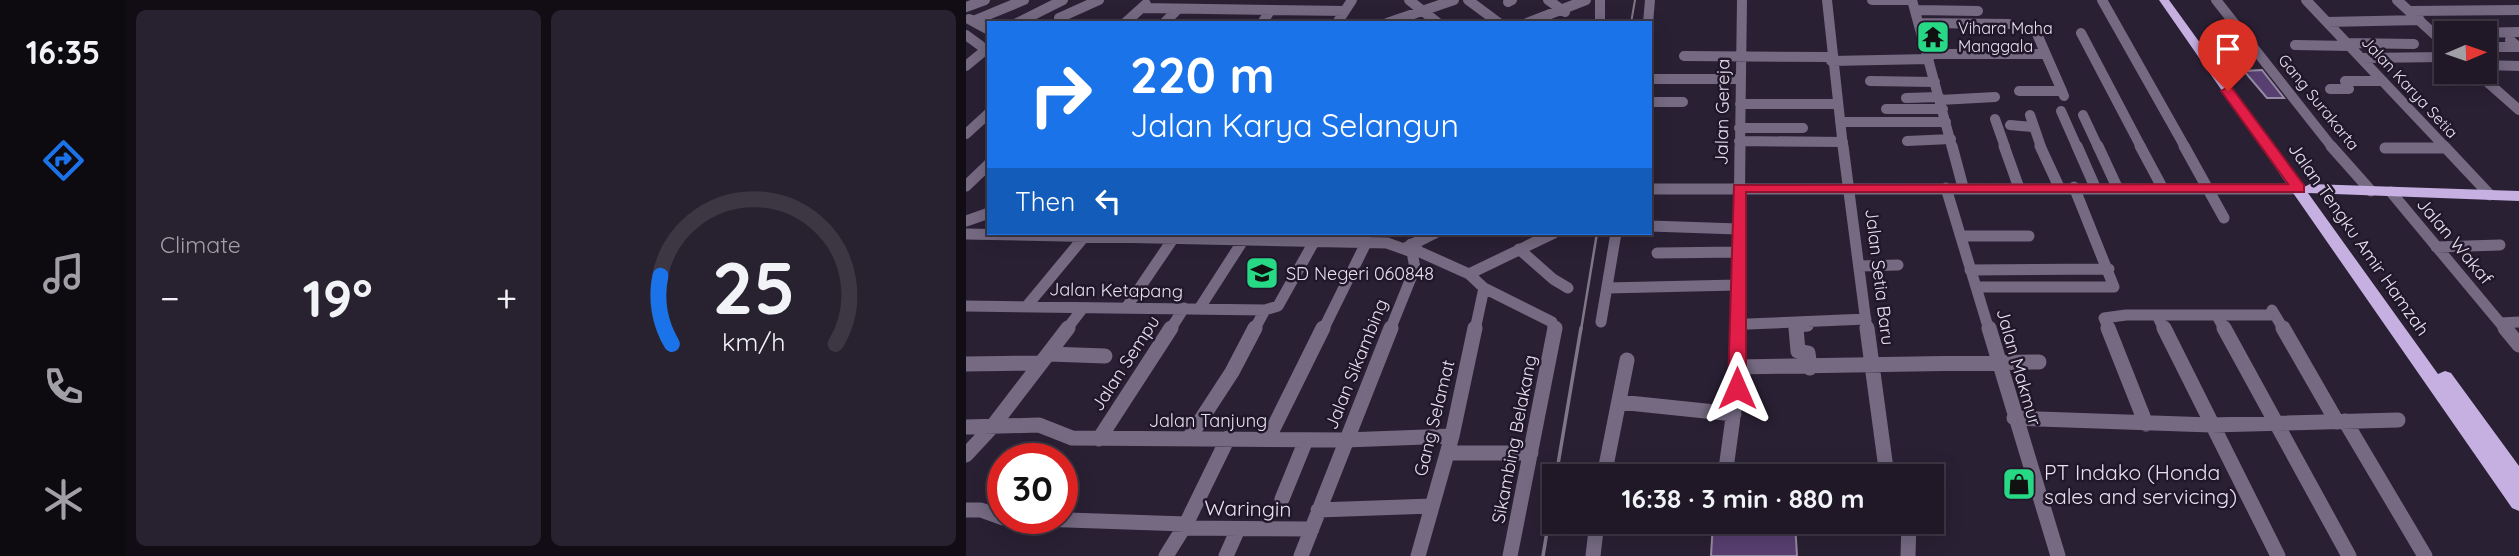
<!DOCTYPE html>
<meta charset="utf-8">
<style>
:root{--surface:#201827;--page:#28212f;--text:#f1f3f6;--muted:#a2a0a7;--line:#3d3744;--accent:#1a73e8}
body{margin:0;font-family:Quicksand,sans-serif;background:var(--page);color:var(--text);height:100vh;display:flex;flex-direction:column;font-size:26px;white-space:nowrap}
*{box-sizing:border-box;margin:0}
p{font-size:23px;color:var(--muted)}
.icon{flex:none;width:38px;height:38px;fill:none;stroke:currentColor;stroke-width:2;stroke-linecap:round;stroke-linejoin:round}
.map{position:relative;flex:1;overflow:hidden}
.panel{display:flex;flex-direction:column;gap:10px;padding:10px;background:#120d15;width:840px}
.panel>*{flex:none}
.guide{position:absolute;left:21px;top:21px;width:665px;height:214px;border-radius:0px;box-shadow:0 4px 18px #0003,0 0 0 2px var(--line);background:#1a73e8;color:#fff;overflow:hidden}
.needle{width:46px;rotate:88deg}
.fabs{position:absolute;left:1468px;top:21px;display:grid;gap:14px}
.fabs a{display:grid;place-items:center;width:63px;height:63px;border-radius:0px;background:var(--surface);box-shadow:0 4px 18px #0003,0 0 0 2px var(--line);font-size:35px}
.speed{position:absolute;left:21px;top:443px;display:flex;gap:14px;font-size:35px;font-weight:700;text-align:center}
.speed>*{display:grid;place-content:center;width:91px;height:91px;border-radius:50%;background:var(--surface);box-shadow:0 4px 18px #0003,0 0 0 2px var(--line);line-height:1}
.speed .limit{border:10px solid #d22;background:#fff;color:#111}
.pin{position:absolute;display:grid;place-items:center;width:60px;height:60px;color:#fff;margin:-72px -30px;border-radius:50% 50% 50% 0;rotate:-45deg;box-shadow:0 0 7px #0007}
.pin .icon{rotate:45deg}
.me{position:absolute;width:77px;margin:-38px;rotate:0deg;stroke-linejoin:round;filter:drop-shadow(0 0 5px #0008)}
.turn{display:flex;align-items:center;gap:24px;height:147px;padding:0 28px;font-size:32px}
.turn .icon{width:91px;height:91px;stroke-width:2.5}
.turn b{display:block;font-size:49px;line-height:60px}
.then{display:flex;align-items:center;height:66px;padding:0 28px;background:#0003;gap:14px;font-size:26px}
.big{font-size:52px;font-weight:800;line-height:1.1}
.panel .widget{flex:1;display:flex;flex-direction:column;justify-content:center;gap:10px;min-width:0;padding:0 24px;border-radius:10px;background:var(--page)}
.panel .dial{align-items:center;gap:0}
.dial svg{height:182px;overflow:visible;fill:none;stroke:var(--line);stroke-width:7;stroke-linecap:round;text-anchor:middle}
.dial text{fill:var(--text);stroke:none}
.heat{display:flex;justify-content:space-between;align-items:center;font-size:38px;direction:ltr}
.panel .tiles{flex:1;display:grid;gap:10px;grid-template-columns:repeat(2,1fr)}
.trip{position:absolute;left:576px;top:464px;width:402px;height:70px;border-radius:0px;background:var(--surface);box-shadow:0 4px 18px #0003,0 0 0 2px var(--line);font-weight:800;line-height:70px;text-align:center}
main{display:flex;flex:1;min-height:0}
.menu{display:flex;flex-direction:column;width:126px;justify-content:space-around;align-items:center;background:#0d0a10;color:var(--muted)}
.menu .icon{width:49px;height:49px}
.menu .active{color:var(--accent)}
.menu b{font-size:32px;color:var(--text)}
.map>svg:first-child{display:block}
</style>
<main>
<nav class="menu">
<b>16:35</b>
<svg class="icon active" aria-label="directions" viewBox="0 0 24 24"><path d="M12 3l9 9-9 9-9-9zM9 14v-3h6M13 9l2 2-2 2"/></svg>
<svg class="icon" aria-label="music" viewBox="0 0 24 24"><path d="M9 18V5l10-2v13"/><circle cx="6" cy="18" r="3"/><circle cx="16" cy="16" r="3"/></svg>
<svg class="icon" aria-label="phone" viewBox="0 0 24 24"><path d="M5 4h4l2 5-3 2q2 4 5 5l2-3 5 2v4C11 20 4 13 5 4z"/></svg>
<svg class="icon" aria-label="climate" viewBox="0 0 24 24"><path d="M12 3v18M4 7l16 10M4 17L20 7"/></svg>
</nav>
<section class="panel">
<div class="tiles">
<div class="widget"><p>Climate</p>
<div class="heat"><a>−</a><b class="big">19°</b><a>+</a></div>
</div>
<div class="widget dial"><svg viewBox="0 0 100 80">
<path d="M14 69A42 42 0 1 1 86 69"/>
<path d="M14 69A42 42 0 0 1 9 39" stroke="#1a73e8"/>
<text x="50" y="56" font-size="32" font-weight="700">25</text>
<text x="50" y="72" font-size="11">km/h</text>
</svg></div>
</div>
</section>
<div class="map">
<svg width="1553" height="556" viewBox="0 0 1553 556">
<rect width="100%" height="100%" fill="#2a2034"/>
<path fill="#583f71" stroke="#968ba3" stroke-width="2" d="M1296,70L1318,98H1301L1278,71Z
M747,522H829L831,556H745Z"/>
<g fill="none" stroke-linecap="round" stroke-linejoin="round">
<path stroke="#756a82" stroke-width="10" d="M443,0L472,23
M502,0L533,23
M582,0L599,12
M634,0V23
M861,0L877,147
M906,0H946
M946,0L986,147
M1136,0L1219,147
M1250,0L1366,147
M1340,0L1479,147
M1431,0L1480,45
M542,2L546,0
M0,7L19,0
M176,8L379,11
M949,10L1012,11
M1444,11L1553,10
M93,18L133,0
M3,19L23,30
M7,21L58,0
M1361,22L1454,20
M51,23L97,0
M159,23L180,4
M198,23L212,9
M296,23L304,11
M371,23L386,0
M421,23L488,0
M561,23L620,0
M682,23L684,0
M953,23L1043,24
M1115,33L1175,147
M1506,33L1553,32
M1071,34L1096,91
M0,35L15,46
M1381,43L1448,44
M1329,45L1384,46
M1519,47H1552L1544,40
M961,54H1079
M718,56L865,57
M1395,58L1480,57
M865,61L963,59
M1519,65L1553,66
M0,66L23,47
M1510,72L1553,110
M684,79H774
M904,81L969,82
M1364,89H1383L1379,81H1417
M1053,91H1096L1098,96
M940,98L973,97
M974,100L1029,97
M684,102H717
M774,104H871
M920,109H977
M1095,111L1111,147
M1064,115L1075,147
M1117,115L1132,147
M1029,119L1039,147
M874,122H980
M1044,125L1066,127
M773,128H837
M0,134L23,113
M773,141L877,142
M941,141L985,139
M774,147L776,0"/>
<path stroke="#756a82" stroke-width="11" d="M877,146L901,330
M986,146L997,187
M1038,146L1053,188
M1074,146L1093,187
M1111,146L1129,187
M1132,146L1151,187
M1174,146L1196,187
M1218,146L1258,218
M1365,146L1405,191
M1478,146L1524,195
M1419,148H1480
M0,186L23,164
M980,188L1023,330
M684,189H1333
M1425,192L1540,330
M0,221L23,213
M684,226L772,229
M0,234L421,243L446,252L449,268L424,330
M995,236H1063
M445,244L454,252L503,274L518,288L586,322L588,330
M441,247L469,233
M1470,247L1534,245
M553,249L587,279L602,288
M691,253L772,252
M894,266L932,265
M1004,270L1143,269
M503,274L588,233
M1010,287H1148L1108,187
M641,288L771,285
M0,306L299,310
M60,307L118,237
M160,308L211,233
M233,309L278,239
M1306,310L1318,330
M1191,315L1198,330
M1251,316L1259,330
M635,322L650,233
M1535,323L1553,322
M782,324L900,319
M100,330L117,308
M204,330L218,308
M288,330L299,310L312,306L349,240
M357,330L401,241
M509,330L518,288
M772,330L774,146
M830,330V327L842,326
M1143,330L1138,318L1160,315H1308"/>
<path stroke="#756a82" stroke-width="15" d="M830,328L832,351L842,353L844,368
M901,328L921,476
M1023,328L1092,556
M1142,328L1180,424
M1198,328L1312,556
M1258,328L1383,556
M1317,328L1371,422
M1539,328L1553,345
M83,354L139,356
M0,364L75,363
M771,367L1073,362
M653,402L768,414
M1048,418L1245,425L1432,420
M1379,421L1459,556
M0,427L73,425L106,438L379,440L486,436
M223,438L266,372L289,328
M133,439L205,328
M302,439L357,328
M482,453H565
M0,455L26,427L102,328
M638,476L661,360
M759,476L771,388L772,328
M316,499L340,440
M0,510H15L37,518
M352,510L466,506
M42,518L220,524
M217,528L346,529
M200,556L220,524L262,438
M260,556L272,529
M335,556L425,328
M452,556L486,436L509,328
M544,556L589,328
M627,556L631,522
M942,556L943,522"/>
<path fill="#c6afe1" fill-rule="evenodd" d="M1193,0H1203L1338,187L1344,184L1553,191V201L1342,193L1472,374L1479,371L1485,373L1553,466V511L1546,508Z"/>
<path stroke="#7f7788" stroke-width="2" d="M665,23L669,0"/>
<path stroke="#7f7788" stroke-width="2.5" d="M615,330L631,233"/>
<path stroke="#7f7788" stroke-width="3.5" d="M590,476L615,328
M577,556L588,489"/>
</g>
<path fill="#e11d48" stroke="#92132f" stroke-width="2" d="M1262,87L1266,88L1338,185V192H780V388L778,393L771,395L765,393L762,388L768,185L1322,184L1255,91Z"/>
<defs>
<symbol id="temple-square" viewBox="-11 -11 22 22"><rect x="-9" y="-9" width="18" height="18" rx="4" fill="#27d885" stroke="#20172a"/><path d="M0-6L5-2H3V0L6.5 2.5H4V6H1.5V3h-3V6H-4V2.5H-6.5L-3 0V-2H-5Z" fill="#111"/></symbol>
<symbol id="school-square" viewBox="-11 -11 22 22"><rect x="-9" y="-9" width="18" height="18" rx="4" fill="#27d885" stroke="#20172a"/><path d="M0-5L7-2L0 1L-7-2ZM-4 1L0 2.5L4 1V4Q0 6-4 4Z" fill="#111"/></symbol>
<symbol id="shop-square" viewBox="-11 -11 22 22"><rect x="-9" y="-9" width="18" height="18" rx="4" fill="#27d885" stroke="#20172a"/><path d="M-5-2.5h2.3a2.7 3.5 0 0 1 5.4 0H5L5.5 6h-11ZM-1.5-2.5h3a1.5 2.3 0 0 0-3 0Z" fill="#111"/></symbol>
</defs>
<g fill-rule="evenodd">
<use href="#temple-square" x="948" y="18" width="38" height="38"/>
<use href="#school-square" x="277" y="254" width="38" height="38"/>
<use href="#shop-square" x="1034" y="465" width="38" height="38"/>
</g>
<g text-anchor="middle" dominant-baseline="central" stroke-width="5" stroke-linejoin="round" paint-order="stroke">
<g font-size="16" fill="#e7e1ee" stroke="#20172a" text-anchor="start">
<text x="992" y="28">Vihara Maha<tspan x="992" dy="18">Manggala</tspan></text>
</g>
<g font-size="16" fill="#e7e1ee" stroke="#20172a">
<text transform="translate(1444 87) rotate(47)">Jalan Karya Setia</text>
<text transform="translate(1353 102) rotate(51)">Gang Surakarta</text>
</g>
<g font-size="18" fill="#e7e1ee" stroke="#20172a">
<text transform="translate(756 112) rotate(-89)">Jalan Gereja</text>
<text transform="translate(1393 239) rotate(55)">Jalan Tengku Amir Hamzah</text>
<text transform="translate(1489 241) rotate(50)">Jalan Wakaf</text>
<text transform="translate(914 277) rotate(83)">Jalan Setia Baru</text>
<text transform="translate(150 290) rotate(1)">Jalan Ketapang</text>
<text transform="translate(159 363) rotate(-57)">Jalan Sempu</text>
<text transform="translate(390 364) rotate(-68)">Jalan Sikambing</text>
<text transform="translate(1053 367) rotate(74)">Jalan Makmur</text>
<text transform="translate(468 418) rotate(-76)">Gang Selamat</text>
<text x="242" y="420">Jalan Tanjung</text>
<text transform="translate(548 439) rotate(-79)">Sikambing Belakang</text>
</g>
<g font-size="18" fill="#e7e1ee" stroke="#20172a" text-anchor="start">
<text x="320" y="273">SD Negeri 060848</text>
</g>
<g font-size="21" fill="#e7e1ee" stroke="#20172a" text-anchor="start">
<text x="1078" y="472">PT Indako (Honda<tspan x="1078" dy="24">sales and servicing)</tspan></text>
</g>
<g font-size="21" fill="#e7e1ee" stroke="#20172a">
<text transform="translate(282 508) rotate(1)">Waringin</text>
</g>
</g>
</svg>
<div class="fabs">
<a><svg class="needle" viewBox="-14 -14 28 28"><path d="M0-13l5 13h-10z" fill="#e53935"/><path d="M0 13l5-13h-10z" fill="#a2a0a7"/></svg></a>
</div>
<div class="speed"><div class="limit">30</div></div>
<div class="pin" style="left:1262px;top:91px;background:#d93025"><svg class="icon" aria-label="arrive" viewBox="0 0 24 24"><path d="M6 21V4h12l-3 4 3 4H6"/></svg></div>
<svg class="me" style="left:771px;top:388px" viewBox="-20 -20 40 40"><path d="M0-17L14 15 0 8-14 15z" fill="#e11d48" stroke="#fff" stroke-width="4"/></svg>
<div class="trip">16:38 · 3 min · 880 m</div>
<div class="guide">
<div class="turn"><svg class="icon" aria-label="right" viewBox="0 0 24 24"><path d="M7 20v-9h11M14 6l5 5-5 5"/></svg><div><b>220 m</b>Jalan Karya Selangun</div></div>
<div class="then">Then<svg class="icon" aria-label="left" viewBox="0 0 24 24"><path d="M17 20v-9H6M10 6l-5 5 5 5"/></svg></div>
</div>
</div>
</main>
